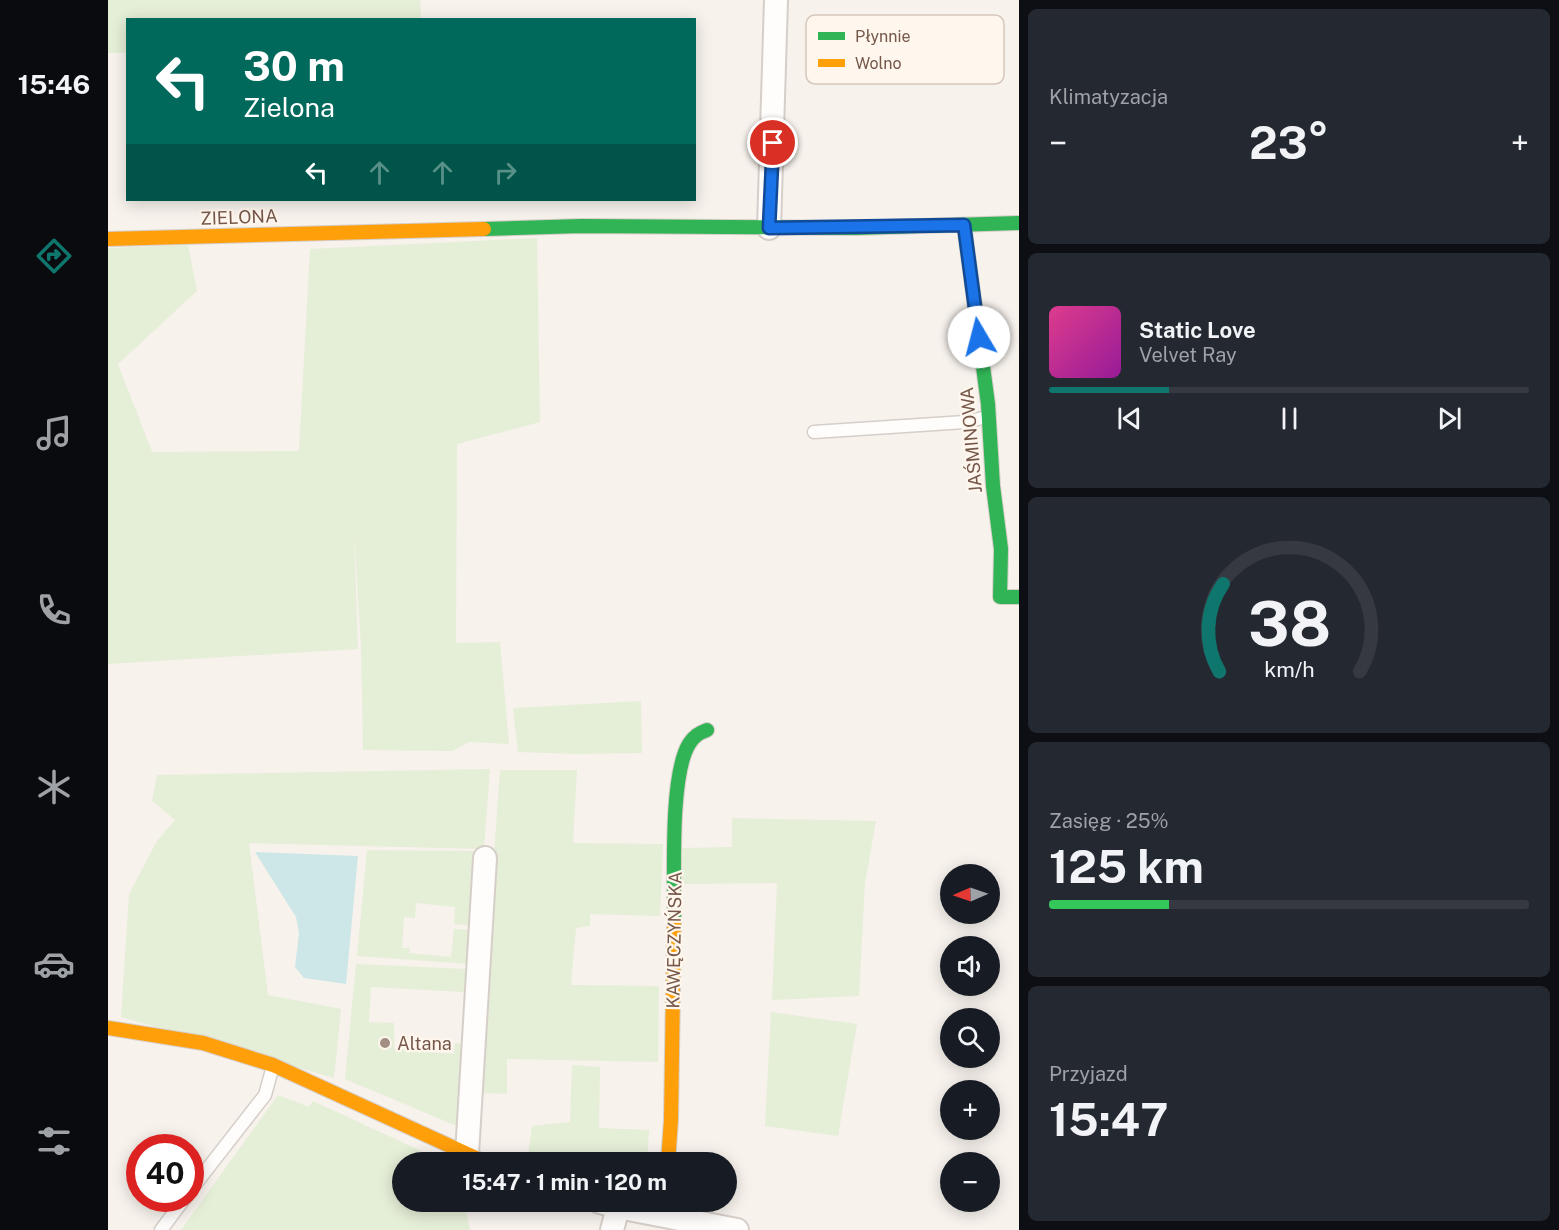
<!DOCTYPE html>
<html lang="pl">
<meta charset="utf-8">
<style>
:root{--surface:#171b24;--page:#242831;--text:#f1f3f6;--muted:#9ea1a6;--line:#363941;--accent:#0f766e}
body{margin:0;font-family:"Public Sans",sans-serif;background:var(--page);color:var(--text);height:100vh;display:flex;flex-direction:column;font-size:22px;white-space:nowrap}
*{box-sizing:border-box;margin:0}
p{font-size:20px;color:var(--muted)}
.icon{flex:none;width:33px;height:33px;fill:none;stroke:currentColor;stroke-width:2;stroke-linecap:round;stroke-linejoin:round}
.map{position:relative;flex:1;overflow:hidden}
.details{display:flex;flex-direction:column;gap:9px;padding:9px;background:#0d0f14;width:540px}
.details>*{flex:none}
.banner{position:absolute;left:18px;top:18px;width:570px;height:183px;border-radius:0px;box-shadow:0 3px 15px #0003;background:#00695c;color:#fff;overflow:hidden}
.needle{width:39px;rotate:268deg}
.buttons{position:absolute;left:832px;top:864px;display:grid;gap:12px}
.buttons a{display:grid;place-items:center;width:60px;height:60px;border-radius:50%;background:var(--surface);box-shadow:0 3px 15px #0003;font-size:30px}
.speed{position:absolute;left:18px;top:1134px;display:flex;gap:12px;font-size:30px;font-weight:700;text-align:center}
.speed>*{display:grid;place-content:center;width:78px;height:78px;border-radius:50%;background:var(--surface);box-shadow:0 3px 15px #0003;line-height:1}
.speed .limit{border:9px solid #d22;background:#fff;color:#111}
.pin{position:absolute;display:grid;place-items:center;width:51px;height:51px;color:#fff;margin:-26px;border:3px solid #fff;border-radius:50%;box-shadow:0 2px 6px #0007}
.me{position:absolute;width:66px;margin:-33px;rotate:352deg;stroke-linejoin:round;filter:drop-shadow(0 0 4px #0008)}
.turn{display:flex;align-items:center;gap:21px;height:126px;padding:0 18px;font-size:27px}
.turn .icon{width:78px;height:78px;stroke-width:2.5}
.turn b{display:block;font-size:42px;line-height:51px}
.lanes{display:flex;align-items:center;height:57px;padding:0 18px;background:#0003;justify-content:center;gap:30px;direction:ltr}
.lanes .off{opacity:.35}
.big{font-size:45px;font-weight:700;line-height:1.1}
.details .card{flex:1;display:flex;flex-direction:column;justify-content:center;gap:9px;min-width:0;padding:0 21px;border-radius:9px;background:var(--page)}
.details .dial{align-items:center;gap:0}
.dial svg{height:156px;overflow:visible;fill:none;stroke:var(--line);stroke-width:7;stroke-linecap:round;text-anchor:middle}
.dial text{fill:var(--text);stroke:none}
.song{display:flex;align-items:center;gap:18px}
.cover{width:72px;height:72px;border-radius:9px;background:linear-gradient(135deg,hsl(330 70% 55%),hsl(300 70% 35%))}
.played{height:6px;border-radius:3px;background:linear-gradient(90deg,var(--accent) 25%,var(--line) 25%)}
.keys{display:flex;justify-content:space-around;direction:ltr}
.heat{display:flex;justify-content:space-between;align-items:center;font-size:33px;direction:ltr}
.charge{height:9px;border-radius:4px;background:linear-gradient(90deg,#34c759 25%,var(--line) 0)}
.trip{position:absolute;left:284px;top:1152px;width:345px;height:60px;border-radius:30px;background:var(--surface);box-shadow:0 3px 15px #0003;font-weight:700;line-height:60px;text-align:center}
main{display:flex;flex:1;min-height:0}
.menu{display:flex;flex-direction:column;width:108px;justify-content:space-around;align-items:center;background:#090b0e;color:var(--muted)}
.menu .icon{width:42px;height:42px}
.menu .current{color:var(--accent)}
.menu b{font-size:27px;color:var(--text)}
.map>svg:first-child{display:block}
</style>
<main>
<nav class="menu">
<b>15:46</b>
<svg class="icon current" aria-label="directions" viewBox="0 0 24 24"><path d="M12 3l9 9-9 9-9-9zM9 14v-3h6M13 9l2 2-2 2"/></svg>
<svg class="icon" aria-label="music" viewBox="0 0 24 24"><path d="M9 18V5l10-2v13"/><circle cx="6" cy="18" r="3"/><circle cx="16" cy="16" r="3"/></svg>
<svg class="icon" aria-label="phone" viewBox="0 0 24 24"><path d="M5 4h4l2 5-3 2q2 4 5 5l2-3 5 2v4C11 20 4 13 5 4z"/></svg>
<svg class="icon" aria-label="climate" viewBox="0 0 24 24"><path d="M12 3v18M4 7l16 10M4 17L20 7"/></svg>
<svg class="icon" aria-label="car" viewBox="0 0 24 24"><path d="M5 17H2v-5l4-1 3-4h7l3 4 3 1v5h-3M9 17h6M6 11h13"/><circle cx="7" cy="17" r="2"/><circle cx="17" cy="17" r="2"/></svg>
<svg class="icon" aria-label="filters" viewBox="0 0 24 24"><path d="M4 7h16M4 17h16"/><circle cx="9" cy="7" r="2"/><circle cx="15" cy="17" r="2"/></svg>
</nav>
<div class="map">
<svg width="911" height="1230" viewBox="0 0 911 1230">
<rect width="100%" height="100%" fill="#f7f2ec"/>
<path fill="#e5eed7" d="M0,0H312L313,19L20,20L19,53H0Z
M429,238L432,422L349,444L348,643L392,642L401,744L361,742L344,751L255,750L253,647L246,532L250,649L0,664V248L80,245L89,291L10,364L44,452L191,451L202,249Z
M533,701L534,753L469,754L410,752L405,708Z
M382,769L376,849L141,843L160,995L233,1009L226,1078L13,1017L21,894L49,841L67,820L44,801L49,775Z
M392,770H469L465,843L555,844L552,916L482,914V926L468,928L463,985L551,986L550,1062L399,1059V1094L375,1093L382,912Z
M624,818L768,821L757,883L751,996L664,1000L669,883L572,884L573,848L624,847Z
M259,850L367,851L363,926L346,924L347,907L308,903L307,918L296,917L294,948H302L301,953L343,957L346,929L362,930L361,964L249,956Z
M248,964L358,969L357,992L263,987L261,1022L286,1023V1049L346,1054L347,1043L353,1044L349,1126L237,1079Z
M663,1012L749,1024L730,1136L657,1126Z
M464,1065L492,1067L491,1128L541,1130L539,1162H419L424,1126L462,1122Z
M170,1095L201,1107L205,1101L337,1162H294V1202H356L362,1230H73Z"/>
<path fill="#cde7e8" d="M147,852L250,856L238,984L196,978L187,967L191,933L188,917Z"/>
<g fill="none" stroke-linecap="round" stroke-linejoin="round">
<defs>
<path id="lane" d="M706,432L857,422L879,417
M82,1191L157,1095L165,1066
M53,1230L77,1198"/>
<path id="street" d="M661,228L668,0
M359,1154L377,858
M492,1202L510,1207L629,1230
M504,1230L510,1207"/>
<path id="fast" d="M856,225L880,404L885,486L893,549L892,597H911
M376,229L473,226L748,228L911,223
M566,924C567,882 561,777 581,744C586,736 591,733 599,730"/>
<path id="slow" d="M0,239L376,229
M0,1028L95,1043L165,1065L377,1162
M560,1162L563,1120L566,924"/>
</defs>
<use href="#lane" stroke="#d6cec8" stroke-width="15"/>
<use href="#street" stroke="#d6cec8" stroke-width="26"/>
<use href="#fast" stroke="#d7cec8" stroke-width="16"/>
<use href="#slow" stroke="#d7cec8" stroke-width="16"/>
<use href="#lane" stroke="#fefdfc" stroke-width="12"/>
<use href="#street" stroke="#fefdfc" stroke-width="22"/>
<use href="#fast" stroke="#30b455" stroke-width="14"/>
<use href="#slow" stroke="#ff9f0a" stroke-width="14"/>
</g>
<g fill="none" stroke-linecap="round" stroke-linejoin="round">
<defs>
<path id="route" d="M665,143L661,228L856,225L871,337"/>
</defs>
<use href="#route" stroke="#114b97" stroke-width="15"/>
<use href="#route" stroke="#1a73e8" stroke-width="10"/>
</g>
<circle fill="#a38e83" stroke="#fff7ed" stroke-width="2" cx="277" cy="1043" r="6"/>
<g text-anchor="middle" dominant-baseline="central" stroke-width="4.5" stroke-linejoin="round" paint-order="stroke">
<g font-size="18" fill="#76584b" stroke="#fff7ed">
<text transform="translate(131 217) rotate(-2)">ZIELONA</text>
<text transform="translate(863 440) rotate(-95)">JAŚMINOWA</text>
<text transform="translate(566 940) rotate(-89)">KAWĘCZYŃSKA</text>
</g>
<g font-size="18" fill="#76584b" stroke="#fff7ed" text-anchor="start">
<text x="289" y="1043">Altana</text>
</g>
</g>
<rect x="698" y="15" width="198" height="69" rx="9" fill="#fff7ed" stroke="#d6c7bc" stroke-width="1.5"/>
<rect x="710" y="32" width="27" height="8" fill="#30b455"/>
<rect x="710" y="59" width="27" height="8" fill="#ff9f0a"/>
<g font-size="16" fill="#76584b">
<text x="747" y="42">Płynnie</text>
<text x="747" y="69">Wolno</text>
</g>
</svg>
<div class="buttons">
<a><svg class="needle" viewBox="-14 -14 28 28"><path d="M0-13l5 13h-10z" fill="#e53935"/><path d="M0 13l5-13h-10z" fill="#9ea1a6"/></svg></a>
<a><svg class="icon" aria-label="sound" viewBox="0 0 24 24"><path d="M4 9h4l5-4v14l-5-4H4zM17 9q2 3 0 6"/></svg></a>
<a><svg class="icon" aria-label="search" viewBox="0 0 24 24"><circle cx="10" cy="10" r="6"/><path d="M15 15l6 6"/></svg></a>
<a>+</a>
<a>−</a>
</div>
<div class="speed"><div class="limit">40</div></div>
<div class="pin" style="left:665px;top:143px;background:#d93025"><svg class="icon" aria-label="arrive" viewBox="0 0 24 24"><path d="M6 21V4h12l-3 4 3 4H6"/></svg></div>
<svg class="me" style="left:871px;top:337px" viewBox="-20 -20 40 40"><circle r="19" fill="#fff"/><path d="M0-13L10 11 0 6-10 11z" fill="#1a73e8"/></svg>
<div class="trip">15:47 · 1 min · 120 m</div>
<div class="banner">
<div class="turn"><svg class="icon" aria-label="left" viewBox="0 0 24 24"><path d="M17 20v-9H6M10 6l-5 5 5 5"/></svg><div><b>30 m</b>Zielona</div></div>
<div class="lanes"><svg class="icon" aria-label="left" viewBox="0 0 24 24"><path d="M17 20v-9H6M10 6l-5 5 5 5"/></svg><svg class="icon off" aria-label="ahead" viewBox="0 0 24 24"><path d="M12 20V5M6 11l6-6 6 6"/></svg><svg class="icon off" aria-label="ahead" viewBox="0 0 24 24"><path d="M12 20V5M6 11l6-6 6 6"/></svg><svg class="icon off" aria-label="right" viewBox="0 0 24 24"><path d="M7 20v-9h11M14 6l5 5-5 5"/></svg></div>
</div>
</div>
<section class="details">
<div class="card"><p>Klimatyzacja</p>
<div class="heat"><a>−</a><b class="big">23°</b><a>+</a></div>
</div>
<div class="card">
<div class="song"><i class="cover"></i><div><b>Static Love</b><p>Velvet Ray</p></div></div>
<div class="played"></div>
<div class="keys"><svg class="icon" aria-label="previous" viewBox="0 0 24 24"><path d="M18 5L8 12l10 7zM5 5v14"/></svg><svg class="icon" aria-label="pause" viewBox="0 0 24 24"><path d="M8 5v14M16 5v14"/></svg><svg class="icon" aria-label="next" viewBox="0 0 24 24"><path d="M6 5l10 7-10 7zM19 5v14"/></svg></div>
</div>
<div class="card dial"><svg viewBox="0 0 100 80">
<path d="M14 69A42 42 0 1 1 86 69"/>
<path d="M14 69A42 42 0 0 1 16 24" stroke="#0f766e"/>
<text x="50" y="56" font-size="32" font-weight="700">38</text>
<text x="50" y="72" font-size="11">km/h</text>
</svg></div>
<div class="card"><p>Zasięg · 25%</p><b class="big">125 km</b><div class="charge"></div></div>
<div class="card"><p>Przyjazd</p><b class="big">15:47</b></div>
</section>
</main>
